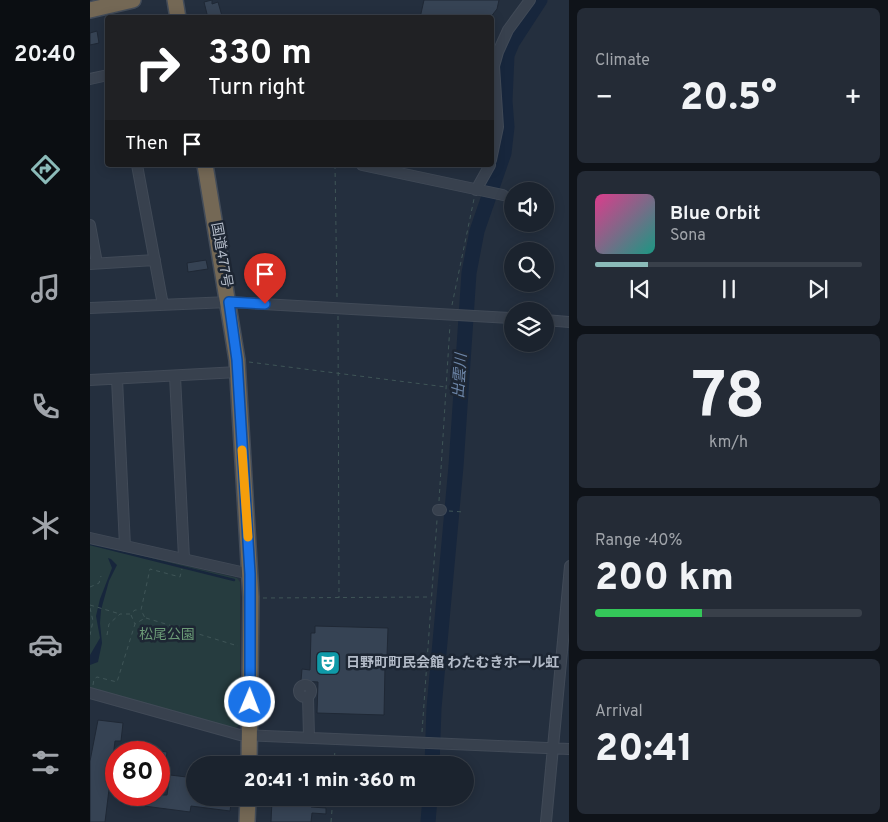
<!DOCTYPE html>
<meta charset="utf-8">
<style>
:root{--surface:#1b232e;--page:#242b36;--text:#f1f3f6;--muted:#a0a4aa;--line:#39404a;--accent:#8bbbb9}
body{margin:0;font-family:Overpass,"Noto Sans JP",sans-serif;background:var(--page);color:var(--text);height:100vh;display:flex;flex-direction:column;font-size:19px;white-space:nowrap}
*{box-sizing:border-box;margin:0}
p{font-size:16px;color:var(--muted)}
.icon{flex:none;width:28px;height:28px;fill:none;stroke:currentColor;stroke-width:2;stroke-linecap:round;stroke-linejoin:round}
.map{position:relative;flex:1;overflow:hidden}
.drawer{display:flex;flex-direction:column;gap:8px;padding:8px;background:#0f1319;width:319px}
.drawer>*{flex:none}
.guide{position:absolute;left:15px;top:15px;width:389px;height:152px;border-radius:5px;box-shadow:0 2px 12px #0003,0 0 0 1px var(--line);background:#202124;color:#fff;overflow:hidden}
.buttons{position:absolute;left:414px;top:182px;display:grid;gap:10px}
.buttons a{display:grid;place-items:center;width:50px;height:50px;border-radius:50%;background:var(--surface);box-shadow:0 2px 12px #0003,0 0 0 1px var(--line);font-size:25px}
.speed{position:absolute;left:15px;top:741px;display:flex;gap:10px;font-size:25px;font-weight:700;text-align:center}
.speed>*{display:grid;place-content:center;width:65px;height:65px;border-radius:50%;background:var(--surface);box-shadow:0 2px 12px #0003,0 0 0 1px var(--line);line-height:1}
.speed .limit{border:8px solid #d22;background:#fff;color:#111}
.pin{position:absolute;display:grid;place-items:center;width:42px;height:42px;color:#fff;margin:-51px -21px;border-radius:50% 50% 50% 0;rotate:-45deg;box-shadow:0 0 5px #0007}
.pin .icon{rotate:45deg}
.me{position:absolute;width:55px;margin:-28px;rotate:1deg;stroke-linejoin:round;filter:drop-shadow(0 0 4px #0008)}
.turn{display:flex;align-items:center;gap:18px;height:105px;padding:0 20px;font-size:22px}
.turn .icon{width:65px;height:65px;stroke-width:2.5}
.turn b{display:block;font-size:35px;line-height:42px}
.then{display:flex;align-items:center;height:48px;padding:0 20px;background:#0003;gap:10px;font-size:19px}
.big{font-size:38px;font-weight:800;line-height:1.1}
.drawer .card{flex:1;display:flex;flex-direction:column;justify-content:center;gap:8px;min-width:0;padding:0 18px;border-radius:8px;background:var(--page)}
.drawer .dial{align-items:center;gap:0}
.dial b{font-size:65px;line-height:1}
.song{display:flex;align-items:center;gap:15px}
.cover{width:60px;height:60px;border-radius:8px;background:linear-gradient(135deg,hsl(330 70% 55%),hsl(170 70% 35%))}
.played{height:5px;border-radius:2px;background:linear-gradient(90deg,var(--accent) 20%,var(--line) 20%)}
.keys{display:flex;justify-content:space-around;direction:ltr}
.heat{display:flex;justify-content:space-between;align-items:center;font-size:28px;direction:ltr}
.charge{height:8px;border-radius:4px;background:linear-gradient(90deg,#34c759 40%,var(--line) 0)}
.trip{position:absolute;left:96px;top:756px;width:288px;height:50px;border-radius:25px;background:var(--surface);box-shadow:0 2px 12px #0003,0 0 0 1px var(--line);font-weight:800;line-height:50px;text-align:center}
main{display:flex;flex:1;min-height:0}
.menu{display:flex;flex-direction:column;width:90px;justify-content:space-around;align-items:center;background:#0b0e12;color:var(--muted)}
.menu .icon{width:35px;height:35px}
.menu .active{color:var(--accent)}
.menu b{font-size:22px;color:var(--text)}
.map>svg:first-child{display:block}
</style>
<main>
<nav class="menu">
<b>20:40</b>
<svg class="icon active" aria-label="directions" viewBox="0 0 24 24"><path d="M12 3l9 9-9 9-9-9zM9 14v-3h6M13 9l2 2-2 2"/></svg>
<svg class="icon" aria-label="music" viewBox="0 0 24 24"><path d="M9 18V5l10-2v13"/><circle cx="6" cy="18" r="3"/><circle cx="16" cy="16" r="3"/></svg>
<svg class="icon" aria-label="phone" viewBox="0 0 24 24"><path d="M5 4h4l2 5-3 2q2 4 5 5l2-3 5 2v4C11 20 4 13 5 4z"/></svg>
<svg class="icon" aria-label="climate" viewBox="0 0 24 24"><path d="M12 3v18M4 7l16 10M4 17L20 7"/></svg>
<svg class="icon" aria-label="car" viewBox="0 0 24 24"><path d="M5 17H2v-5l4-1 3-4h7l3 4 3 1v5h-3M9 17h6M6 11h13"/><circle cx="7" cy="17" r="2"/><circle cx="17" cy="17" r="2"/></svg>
<svg class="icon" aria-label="filters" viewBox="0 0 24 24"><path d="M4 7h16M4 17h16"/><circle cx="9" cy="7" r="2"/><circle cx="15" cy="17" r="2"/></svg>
</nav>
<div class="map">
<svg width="480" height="822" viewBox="0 0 480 822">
<rect width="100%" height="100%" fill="#242f3e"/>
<path fill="#263c3f" d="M0,543L147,578L150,582V724L145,729L0,689Z"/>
<path fill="#17263c" d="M18,558L21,559L27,565L19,581L11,610L10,623L12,643L8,662L0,665V655L10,638L6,616L10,599L22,568Z"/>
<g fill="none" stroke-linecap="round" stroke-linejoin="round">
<path stroke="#17263c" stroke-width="2.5" d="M0,544L144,580"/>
<path stroke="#17263c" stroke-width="15" d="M342,765L344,708L366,466L379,273L387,231L414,153L417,127L415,101L417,55L422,43L450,0
M338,822L340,798"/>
</g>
<path fill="#364354" stroke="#1f2835" d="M122,0V4L128,2L132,16L118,18L114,2Z
M334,0H409L407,9L400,18H330Z
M7,31L9,43L0,45V33Z
M116,260L118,269L98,272L97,263Z
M225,626L298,628L297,656H303V667H295L294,715L227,713L228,682L211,681L212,669L220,670L221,633H225Z
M8,720L33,723L31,741H25L15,822H0V761Z
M69,751L77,752L73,784H69Z
M80,775L105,778V799L141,804L140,811L101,806L100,812L31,803L32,795H77Z
M182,800L222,803L221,807L236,808V814L222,813L221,822H181Z"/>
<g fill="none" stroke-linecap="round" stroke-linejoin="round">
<defs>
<path id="minor" d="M0,79L18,75
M401,160L408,127L404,66L408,52L418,30L440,0
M47,165L73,305
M272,165L413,195
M386,190L400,165
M0,225L7,263
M0,264L65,260
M0,308L139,302L422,318
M455,320L480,322
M85,376L94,558
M27,379L35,546
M0,380L148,372
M348,510H351
M0,538L160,574
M209 691a6 6 0 1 1 12 0a6 6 0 1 1-12 0Z
M0,693L150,735L480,749
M218,697L219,737
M456,822L480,566"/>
<path id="highway" d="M85,0L88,18
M0,10L43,0
M115,165L147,360L161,597L159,765
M157,822L158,798"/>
</defs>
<use href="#minor" stroke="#414a57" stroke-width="12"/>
<use href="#highway" stroke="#434c59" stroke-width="18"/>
<path stroke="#3f5557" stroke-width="1" stroke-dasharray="4 4" stroke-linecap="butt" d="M245,165L247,297
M362,305L384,199
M248,316L249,598
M159,362L356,387
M349,501L360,325
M359,511L374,512
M0,587L9,583L11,576
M173,598L339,597
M0,605L30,614
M0,608L3,621L0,635
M41,615L45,624
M56,618L148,646
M17,635L19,624L30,614H40L45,610H50
M3,685L4,679L7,677L27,682L45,624L55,618L51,610L60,569L90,577L92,569
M332,732L347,520
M244,765L245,749
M241,822L243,798"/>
<use href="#minor" stroke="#38414e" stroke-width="10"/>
<use href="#highway" stroke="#746855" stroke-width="15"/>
</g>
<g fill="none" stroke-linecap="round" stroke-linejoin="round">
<defs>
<path id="route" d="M160,702V574L147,360L139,302L175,304"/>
</defs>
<use href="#route" stroke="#114b97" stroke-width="12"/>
<use href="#route" stroke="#1a73e8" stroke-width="9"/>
<path stroke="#f59e0b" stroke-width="9" d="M152,450L158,537"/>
</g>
<defs>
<symbol id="theatre-square" viewBox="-11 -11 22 22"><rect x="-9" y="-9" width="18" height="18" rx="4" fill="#0f9aa8" stroke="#1d2633"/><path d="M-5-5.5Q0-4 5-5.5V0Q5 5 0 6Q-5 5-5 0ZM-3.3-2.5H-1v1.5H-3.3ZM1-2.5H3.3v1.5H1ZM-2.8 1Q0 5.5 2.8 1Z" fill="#fff"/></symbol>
</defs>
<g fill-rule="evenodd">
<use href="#theatre-square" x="224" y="649" width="28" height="28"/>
</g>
<g text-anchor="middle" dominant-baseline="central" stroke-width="5" stroke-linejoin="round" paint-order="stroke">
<g font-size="14" fill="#b4bcc9" stroke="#1d2633">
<text transform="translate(131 255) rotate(80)">国道477号</text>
</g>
<g font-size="14" fill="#6b9a76" stroke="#1d2633">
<text x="77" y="635">松尾公園</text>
</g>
<g font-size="14" font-weight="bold" fill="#b4bcc9" stroke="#1d2633" text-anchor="start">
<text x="256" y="663">日野町町民会館 わたむきホール虹</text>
</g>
<g font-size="15" font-style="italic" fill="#6d86a8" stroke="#1d2633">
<text transform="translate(371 376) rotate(-86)">出雲川</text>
</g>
</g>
</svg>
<div class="buttons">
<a><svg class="icon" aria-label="sound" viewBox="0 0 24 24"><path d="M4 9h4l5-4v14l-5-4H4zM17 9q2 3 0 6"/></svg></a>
<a><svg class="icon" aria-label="search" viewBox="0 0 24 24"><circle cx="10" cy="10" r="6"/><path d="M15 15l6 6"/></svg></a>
<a><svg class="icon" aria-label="layers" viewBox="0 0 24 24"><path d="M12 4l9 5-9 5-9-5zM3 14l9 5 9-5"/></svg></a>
</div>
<div class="speed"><div class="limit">80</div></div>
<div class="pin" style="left:175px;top:304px;background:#d93025"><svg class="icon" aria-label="arrive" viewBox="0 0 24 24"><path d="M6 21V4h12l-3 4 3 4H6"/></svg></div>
<svg class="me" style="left:160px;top:702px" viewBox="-20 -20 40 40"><circle r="17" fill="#1a73e8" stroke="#fff" stroke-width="3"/><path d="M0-11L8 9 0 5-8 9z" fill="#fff"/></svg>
<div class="trip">20:41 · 1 min · 360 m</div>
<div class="guide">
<div class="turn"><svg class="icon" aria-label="right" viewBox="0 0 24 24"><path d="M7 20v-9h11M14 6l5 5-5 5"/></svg><div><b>330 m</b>Turn right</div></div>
<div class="then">Then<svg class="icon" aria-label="arrive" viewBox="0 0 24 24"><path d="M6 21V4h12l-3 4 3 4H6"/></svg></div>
</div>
</div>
<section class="drawer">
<div class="card"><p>Climate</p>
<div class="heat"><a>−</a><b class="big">20.5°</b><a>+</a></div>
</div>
<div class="card">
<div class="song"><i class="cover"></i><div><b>Blue Orbit</b><p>Sona</p></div></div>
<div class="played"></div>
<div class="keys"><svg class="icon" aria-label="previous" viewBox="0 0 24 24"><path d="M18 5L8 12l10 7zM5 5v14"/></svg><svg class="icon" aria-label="pause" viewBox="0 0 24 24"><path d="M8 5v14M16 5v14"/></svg><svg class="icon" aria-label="next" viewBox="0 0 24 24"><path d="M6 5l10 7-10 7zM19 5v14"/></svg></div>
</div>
<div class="card dial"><b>78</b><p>km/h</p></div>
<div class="card"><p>Range · 40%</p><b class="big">200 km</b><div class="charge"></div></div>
<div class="card"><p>Arrival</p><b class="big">20:41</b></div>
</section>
</main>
